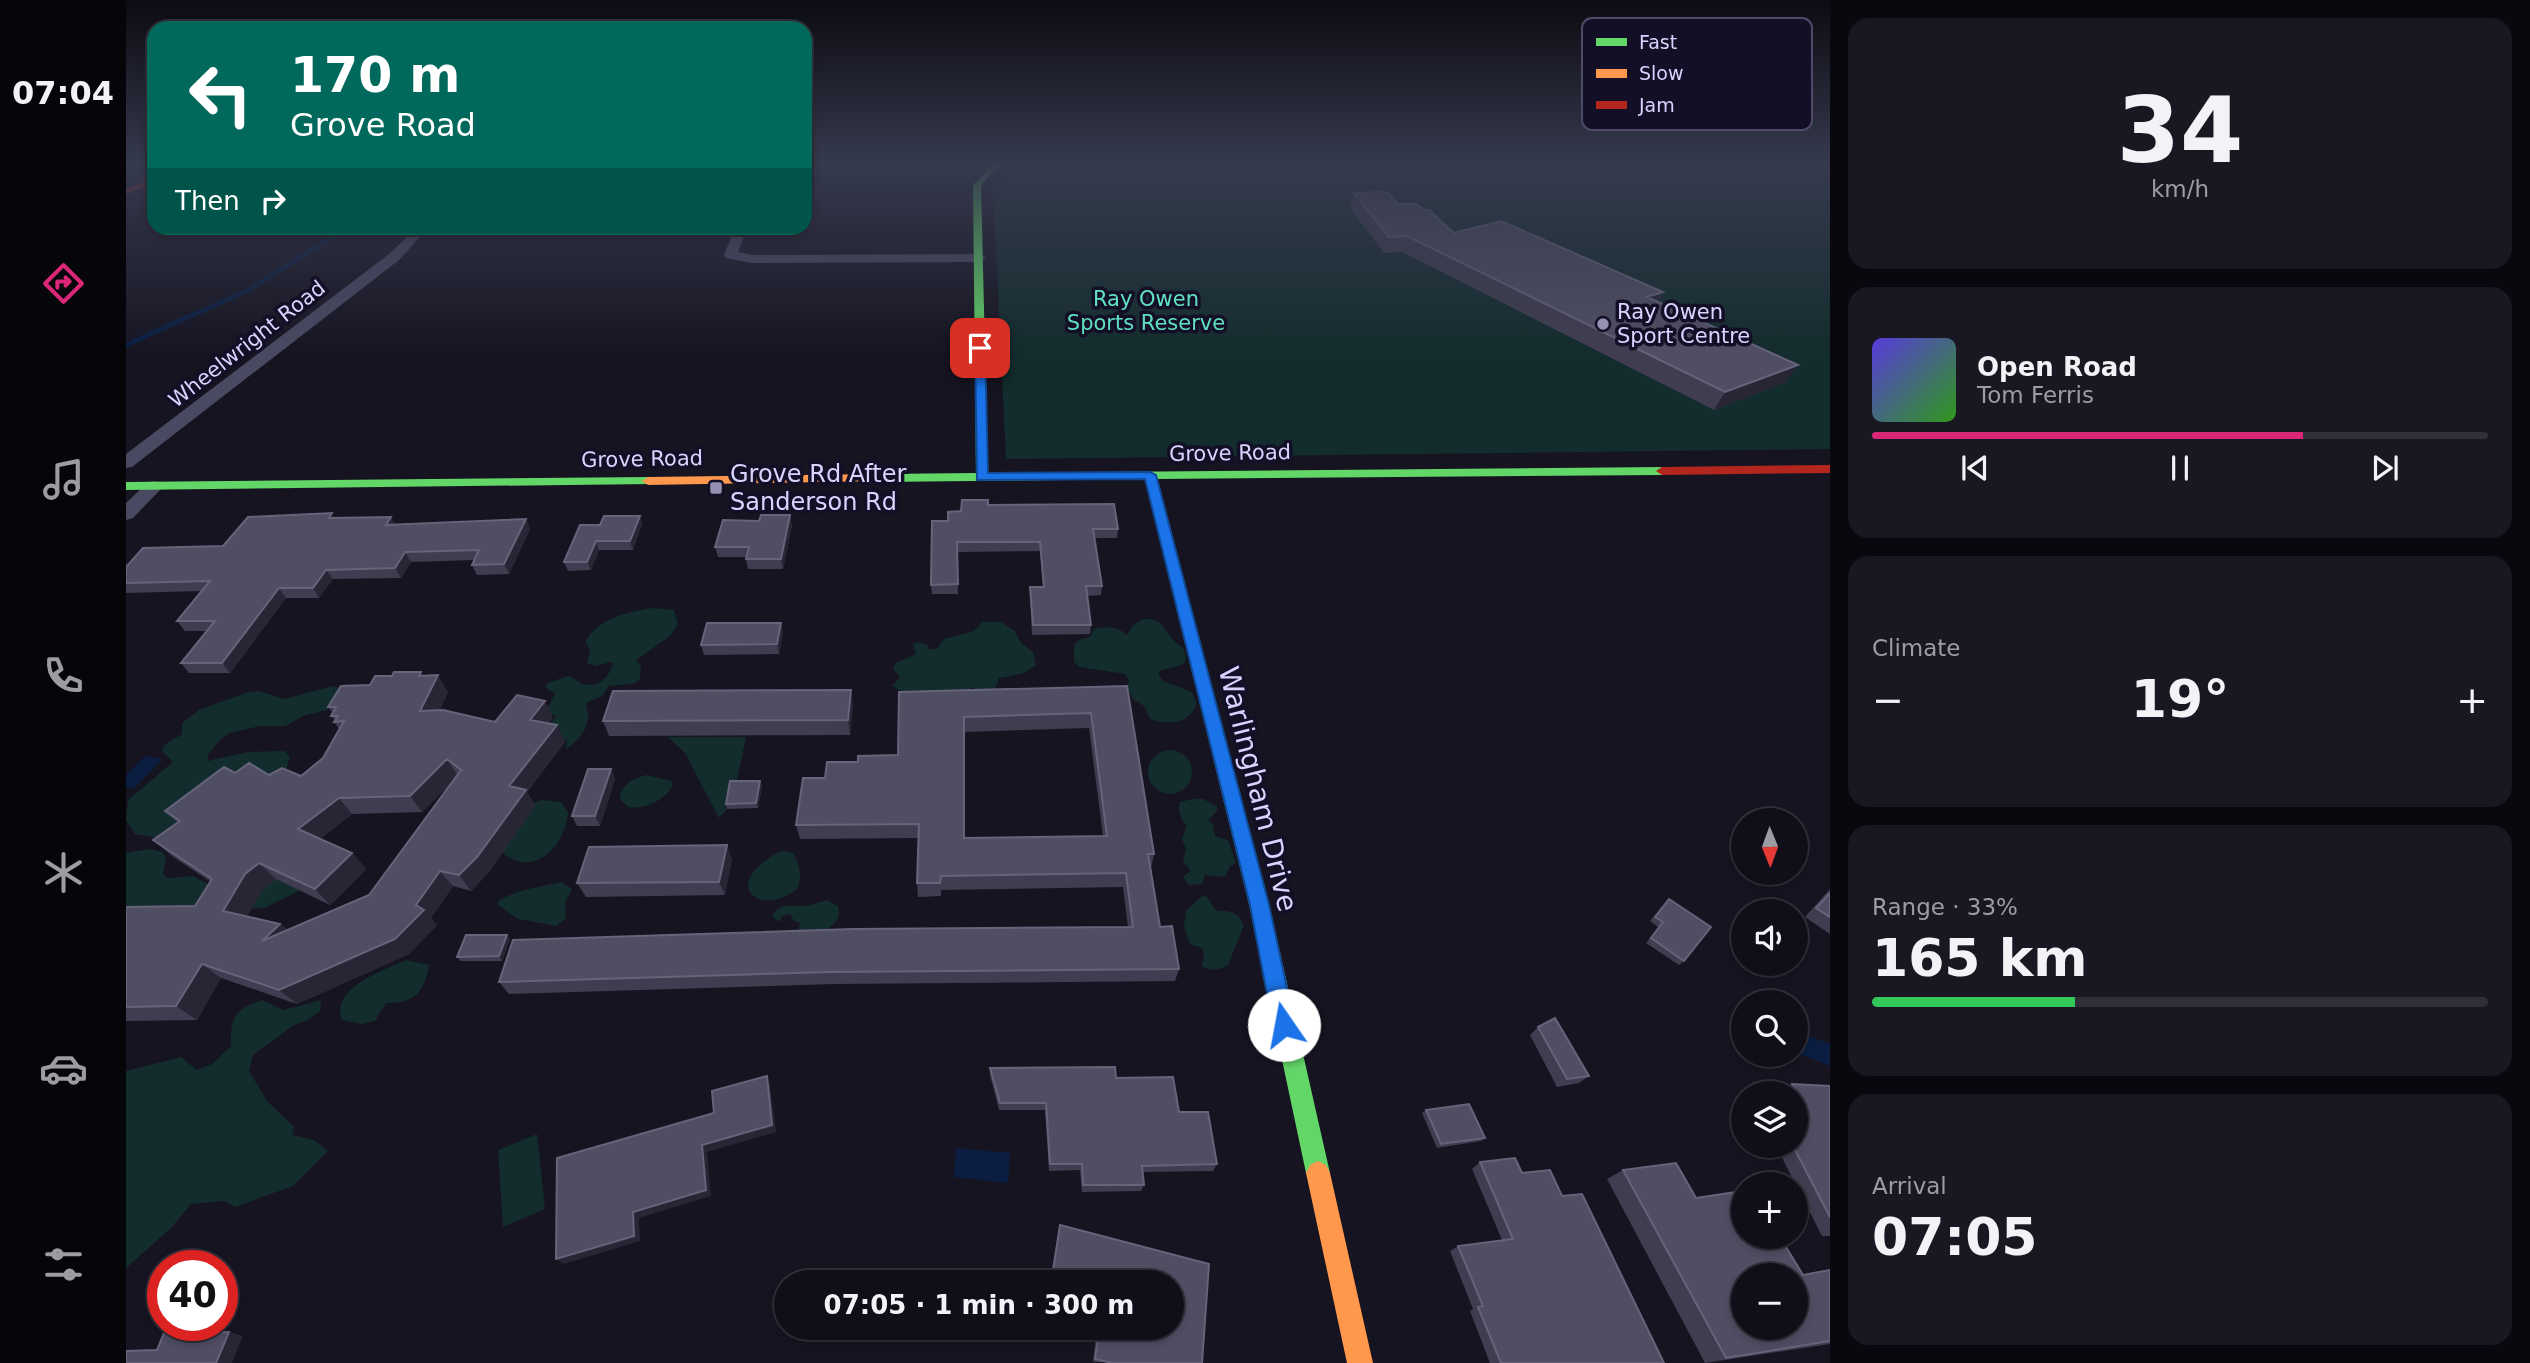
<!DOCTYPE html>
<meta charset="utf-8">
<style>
:root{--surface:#100f19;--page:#191822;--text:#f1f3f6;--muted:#9c9ca2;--line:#302f38;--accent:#db2777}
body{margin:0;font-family:"DejaVu Sans",sans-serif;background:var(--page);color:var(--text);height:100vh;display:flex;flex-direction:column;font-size:26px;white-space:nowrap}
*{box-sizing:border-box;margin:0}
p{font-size:23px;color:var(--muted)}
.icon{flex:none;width:38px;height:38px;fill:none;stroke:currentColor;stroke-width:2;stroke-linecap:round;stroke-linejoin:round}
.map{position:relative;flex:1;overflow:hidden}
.side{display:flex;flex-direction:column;gap:18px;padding:18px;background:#09080e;width:700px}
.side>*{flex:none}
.hud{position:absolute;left:21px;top:21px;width:665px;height:214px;border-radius:21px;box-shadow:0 4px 10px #0003,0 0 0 2px var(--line);background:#00695c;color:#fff;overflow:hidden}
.needle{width:46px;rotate:179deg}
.buttons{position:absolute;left:1605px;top:808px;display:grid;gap:14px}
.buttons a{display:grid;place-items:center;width:77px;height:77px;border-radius:50%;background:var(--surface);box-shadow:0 4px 10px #0003,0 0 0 2px var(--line);font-size:35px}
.speed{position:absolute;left:21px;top:1250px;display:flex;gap:14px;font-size:35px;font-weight:700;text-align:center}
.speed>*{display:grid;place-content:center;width:91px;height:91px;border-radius:50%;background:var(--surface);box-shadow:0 4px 10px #0003,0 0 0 2px var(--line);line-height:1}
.speed .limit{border:10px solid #d22;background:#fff;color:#111}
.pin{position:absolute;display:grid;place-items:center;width:60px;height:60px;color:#fff;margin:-30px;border-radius:14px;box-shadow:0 4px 10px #0006}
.me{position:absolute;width:77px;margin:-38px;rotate:348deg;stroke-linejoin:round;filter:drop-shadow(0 0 5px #0008)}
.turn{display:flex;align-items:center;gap:24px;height:147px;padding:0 28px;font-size:32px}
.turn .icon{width:91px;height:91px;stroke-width:2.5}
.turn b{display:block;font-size:49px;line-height:60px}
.then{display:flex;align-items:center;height:66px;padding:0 28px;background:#0003;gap:14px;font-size:26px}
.big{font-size:52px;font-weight:700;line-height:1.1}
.side .tile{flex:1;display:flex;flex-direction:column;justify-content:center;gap:10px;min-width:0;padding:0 24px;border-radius:21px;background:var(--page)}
.side .dial{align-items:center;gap:0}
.dial b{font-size:91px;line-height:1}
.song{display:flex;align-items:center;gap:21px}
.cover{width:84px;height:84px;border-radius:10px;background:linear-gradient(135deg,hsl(250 70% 55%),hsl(110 70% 35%))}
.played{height:7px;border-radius:4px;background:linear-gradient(90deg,var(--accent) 70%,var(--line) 70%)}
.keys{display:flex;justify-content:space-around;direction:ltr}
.heat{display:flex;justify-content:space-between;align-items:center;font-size:38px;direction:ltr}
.charge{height:10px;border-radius:5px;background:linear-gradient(90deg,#34c759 33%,var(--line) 0)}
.trip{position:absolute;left:648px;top:1270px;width:410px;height:70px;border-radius:35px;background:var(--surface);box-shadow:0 4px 10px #0003,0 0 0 2px var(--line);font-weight:700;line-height:70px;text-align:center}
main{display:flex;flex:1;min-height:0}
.tab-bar{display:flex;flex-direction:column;width:126px;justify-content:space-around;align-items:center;background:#06060a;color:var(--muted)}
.tab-bar .icon{width:49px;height:49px}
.tab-bar .current{color:var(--accent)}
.tab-bar b{font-size:32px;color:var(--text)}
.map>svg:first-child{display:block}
</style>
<main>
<nav class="tab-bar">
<b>07:04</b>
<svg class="icon current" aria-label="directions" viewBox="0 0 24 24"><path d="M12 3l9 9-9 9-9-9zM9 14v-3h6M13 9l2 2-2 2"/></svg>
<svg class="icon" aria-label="music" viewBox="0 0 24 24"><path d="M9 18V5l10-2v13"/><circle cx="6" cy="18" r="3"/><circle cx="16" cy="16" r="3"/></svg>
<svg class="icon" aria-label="phone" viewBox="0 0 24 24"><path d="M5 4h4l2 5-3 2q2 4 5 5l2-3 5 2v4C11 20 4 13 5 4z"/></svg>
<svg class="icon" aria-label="climate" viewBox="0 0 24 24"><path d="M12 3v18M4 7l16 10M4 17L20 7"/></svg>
<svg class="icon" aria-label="car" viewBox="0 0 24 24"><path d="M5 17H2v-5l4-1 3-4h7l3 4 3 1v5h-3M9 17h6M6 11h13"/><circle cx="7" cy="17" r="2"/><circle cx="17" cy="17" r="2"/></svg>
<svg class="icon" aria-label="filters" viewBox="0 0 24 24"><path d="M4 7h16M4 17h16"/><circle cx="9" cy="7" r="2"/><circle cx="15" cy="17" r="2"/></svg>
</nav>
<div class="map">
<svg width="1704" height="1363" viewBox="0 0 1704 1363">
<rect width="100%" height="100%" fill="#161421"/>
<path fill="#132c2d" d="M892,165H1691L1704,186V449L880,459L867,188L882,169Z
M528,608L548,610L552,624L544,636L510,660L515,667L514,679L509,683L483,686L476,696L460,703C466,723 458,737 440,749L441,741L416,735L430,716L420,711L429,694L419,687L422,683L442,676C448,677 452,683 457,684C474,688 484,676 487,663L485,662L470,666L461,663L464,653L460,641C472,618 504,611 528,608Z
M1017,619C1043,618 1037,637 1058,648L1060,660L1056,665L1033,671V675L1037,681L1066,692L1071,704C1062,725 1043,725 1024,719L1018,706L1007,699L1001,689L1003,681L999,674L954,667L948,662V644L955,639L964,637L968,629C980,626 991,626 1001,635L1007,625Z
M856,622H875L889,631L895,643L907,652L910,665L898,673L873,678L868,692L855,693L845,687L844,691L784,696L766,686L774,677L767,669L770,663L790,654L787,644L792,642L801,645L803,649H811L818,639L848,631Z
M207,686L216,688L204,709L177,716L159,726H135L103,733L93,741L82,755V761L122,752L159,751L164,757L159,774L32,838L9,834L0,820L2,800L47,762L36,751L38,745L56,734V723L73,710L122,692L133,691L158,699Z
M542,737H620L610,785L605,786L600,810L593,818L559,753Z
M1022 772a22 22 0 1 1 44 0a22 22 0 1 1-44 0Z
M521,775L545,781L547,784C541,800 518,810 502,807L494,799C495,784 508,778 521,775Z
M1067,799H1077L1091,806V811L1082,820L1087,824L1089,836L1102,840L1110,863L1104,866L1099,877L1079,875L1076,884L1063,885L1057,877L1065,871L1057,861L1060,849L1056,839L1061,826C1055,820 1051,811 1054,802Z
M416,800L435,802L442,812C441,837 420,869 391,861C384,859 378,854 371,849L402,805Z
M24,849L36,852L40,856L37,874L42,878L66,876L82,884L84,890L80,907L0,915V853Z
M655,851L667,853C674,864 676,876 672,888C634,920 591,884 655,851Z
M147,875L179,888L138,908L119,909Z
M436,882L446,889L439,903L440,918L430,926L392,919L372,905V901C392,889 413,887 436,882Z
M1076,896L1081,897L1090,911C1104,910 1113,913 1118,926L1102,965C1092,970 1086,972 1076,966L1078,955L1076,948L1064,944L1058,926L1060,911Z
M701,900L712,906C718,928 689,937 672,931L674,923L668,921L664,914L658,915L653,922L646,916C654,902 664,906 678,906C685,906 694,902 701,900Z
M280,960L303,965C298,994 288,1003 260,1003L249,1021L235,1024L216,1020C203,988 260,969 280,960Z
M136,1000L158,1010L195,1000L194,1011L182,1020L168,1025L127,1055L123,1071L141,1101L168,1127L166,1135L188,1140L202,1151L167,1186L109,1207L98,1201L65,1204L45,1228L0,1268V1071L55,1057L71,1070L86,1064L105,1046C104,1017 109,1009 136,1000Z
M411,1134L419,1209L377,1227L372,1150Z"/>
<path fill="#0b1e41" d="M19,756L36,759L7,789L0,787V775Z
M1670,1031L1704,1044V1066L1671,1053Z
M830,1148L884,1153L882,1183L828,1177Z"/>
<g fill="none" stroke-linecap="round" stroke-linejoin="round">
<path stroke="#0b1e41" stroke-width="4.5" d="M94,303L122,290L221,228"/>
<path stroke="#0b1e41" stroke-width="5" d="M0,345L98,301"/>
<path fill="#4a4962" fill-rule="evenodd" d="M290,228H302L273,260L6,467L0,468V454L263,254Z
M609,228H621L612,252L626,255L853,254L860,258L853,262L626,263L600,258L598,255Z
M28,481L34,482L37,486L34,490L7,518L0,520V503L22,482Z"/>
<path fill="#63d668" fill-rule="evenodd" d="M867,165H878L869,170L855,185L862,473L1536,467L1542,471L1536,475L1031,479L1143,904L1204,1173L1200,1181L1192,1185L1184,1181L1180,1173L1123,904L1019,479L754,482L748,478L754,474L850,473L847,185Z
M522,477L526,478V484L0,490V482Z"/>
<path fill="#ff974d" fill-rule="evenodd" d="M754,474L758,475V481L522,485L516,481L522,477Z
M1192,1161L1200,1165L1204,1173L1247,1363H1221L1180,1173L1184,1165Z"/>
<path fill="#b3261e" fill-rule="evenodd" d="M28,178V183L0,194V189Z
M1704,465V473L1536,475L1530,471L1536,467Z"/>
</g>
<path fill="#403d50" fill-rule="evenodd" d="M1228,193L1272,204L1328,233L1537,292L1531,302L1660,382L1588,410L1276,252L1258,253L1224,208Z
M862,505L992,529L991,538H968L976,586L975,595L961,596L965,625L964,634L906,635L904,596V587H917L914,551L831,552L832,594H806L805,585L822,521L835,511Z
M514,516L516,524L507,550H473L465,570L442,571L438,562L474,525Z
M209,518L270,524L400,519L404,529L383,574L351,575L346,565L348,560L285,562L275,578L207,579L193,598H160L104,673H63L55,663L81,631H59L51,621L75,591L0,593V567L97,546Z
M633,521L666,525L657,569H622L620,559L621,557H592L589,547Z
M657,633L653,654L578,655L575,645Z
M295,672L298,676L322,692L313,711L369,722L427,718L423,723L439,742L401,792L409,806L363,872L345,891L327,886L305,918L311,925L283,954L171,1004L95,978L71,1020L0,1021V907L69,906L85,882L46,856L27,840L51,822L39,811L109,773L175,776L197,758L213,729L208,722L209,720L205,716L207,713L202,707L244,685L266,676ZM326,782L243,895L162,930L154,924L121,916L136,890L150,879L204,905L240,869L226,853L194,839L226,814L296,812Z
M1001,686L1028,854L1025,868L1034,927L1053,969L1049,981L707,984L383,994L373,982L1002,927L997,887L815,890V896L792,897L791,883L793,838L674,839L670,825L699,778L732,762L772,755L773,692ZM963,728L977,836L838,838V732Z
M727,704L724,735L483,736L477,721Z
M485,769L489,779L474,826H451L446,816Z
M636,786L632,808L601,809L600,804Z
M606,859L599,895L460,897L451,883Z
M1704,889V934L1679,917Z
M1543,899L1558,961L1553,965L1520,943L1532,927L1524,921Z
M384,939L376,961H335L331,957Z
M1412,1027L1463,1076L1453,1083L1431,1087L1404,1035Z
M864,1068L990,1078L1053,1112L1091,1164L1087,1171L1016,1172L1018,1185L1015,1191L956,1192L954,1170L923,1171L919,1110H873L864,1075Z
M1666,1084L1704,1086V1236H1696L1650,1146H1670V1094H1617V1113L1609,1098L1621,1090L1653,1091Z
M1300,1110L1359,1138L1355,1141L1311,1148L1296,1113Z
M1354,1162L1396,1173L1436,1196L1538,1363H1364L1344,1311L1347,1309L1324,1251L1332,1246L1376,1240L1346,1169Z
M1497,1170L1570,1198L1677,1275L1704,1270V1344L1579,1363L1481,1179Z
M948,1328H1045L1076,1363L967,1362L970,1335Z"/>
<path fill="#282635" d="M1537,292L1527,309L1521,297Z
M1672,365L1660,382L1588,410L1599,392Z
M664,515L666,525L657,569L655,559Z
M514,516L516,524L507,550L504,541Z
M265,517L271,527L260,525Z
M400,519L404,529L383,574L378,564Z
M470,541L473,550L465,570L461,562Z
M279,552L285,562L275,578L269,568Z
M200,570L207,579L193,598L187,588Z
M153,588L160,598L104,673L96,663Z
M655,623L657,633L653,654L651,644Z
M295,672L305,688L312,675L322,692L305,728L294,711L293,676Z
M725,690L727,704L724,735L722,720Z
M419,701L427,718L413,736L404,720Z
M431,725L439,742L401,792L409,806L363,872L345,891L333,875L383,786Z
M321,759L332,776L296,812L284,796Z
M485,769L489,779L474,826L469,816Z
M634,781L636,786L632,808L630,803Z
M213,798L226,814L187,845L172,829Z
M601,845L606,859L599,895L593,882Z
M226,853L240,869L204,905L189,889Z
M133,863L150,879L136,890L115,926L97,911L119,874Z
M314,871L327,886L305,918L311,925L283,954L171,1004L153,990L290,905Z
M154,924L171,939L136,941Z
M381,935L384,939L376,961L373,956Z
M76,964L95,978L71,1020L50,1006Z
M641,1076L644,1084L650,1132L581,1152L585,1196L513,1218L514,1241L438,1264L430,1259L507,1212L576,1145Z
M103,1332L117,1336L106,1363H90Z"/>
<path fill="#504e63" stroke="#66637b" stroke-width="2" fill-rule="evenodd" d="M1261,192L1272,204H1290L1298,210H1303L1328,233L1375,221L1537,292L1521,297L1672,365L1599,392L1281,236L1263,237L1228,193Z
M836,500H862V505L988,504L992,529H967L976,586H960L965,625H907L904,587H918L914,542H831L832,584L805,585L806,521H822V512L835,511Z
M206,513L203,518L265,517L260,525L400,519L378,564L346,565L353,550L279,552L269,568L200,570L187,588H153L96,663H55L89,621H51L84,581L0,583V567L17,548L97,546L122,517Z
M635,515H664L655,559H620L623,547H589L597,520L633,521Z
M478,516H514L504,541H470L461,562H438L454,525H474Z
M581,623H655L651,644L575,645Z
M268,672H295L293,676L312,675L294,711L317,710L369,722L391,695L419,701L404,720L431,725L383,786L400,790L351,857L333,875L314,871L290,905L298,910L269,939L153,990L76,964L50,1006L0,1007V907L69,906L86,879L27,840L54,821L39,811L98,767L109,773L123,763L143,775L156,768L175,776L197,758L218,721L208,722L212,716H205L210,707H202L215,686L244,685L249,676H266ZM321,759L335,770L243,895L136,941L154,924L97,911L119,874L133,863L189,889L226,853L172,829L213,798L284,796Z
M1001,686L1028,854H1022L1034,927L1046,926L1053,969L704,972L373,982L387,940L727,929L1007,927L1000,873L815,876L814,883H791L793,824L670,825L677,778H699L701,762H732V756L772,755L773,692ZM965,713L981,836L838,838V717Z
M725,690L722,720L477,721L487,691Z
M462,769H485L469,816H446Z
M604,781H634L630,803L600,804Z
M601,845L593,882L451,883L463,847Z
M1704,893V917L1690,908Z
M1543,899L1585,927L1558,961L1525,938L1537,922L1529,917Z
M340,935H381L373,956L331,957Z
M1429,1018L1463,1076L1441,1079L1412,1027Z
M989,1067L990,1078L1047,1077L1053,1112H1082L1091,1164L1016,1166L1018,1185H957L956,1164H924L920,1103H874L864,1068Z
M641,1076L646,1125L576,1145L580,1190L507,1212L508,1236L430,1259L431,1158L588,1113L586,1091Z
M1666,1084L1704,1086V1217L1667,1146H1670V1094H1623L1621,1090L1670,1092Z
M1343,1104L1359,1138L1315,1144L1300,1110Z
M1389,1158L1396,1173L1424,1170L1436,1196L1456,1194L1538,1363H1375L1352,1307L1357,1306L1332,1246L1387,1239L1354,1162Z
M1550,1163L1570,1198L1617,1191V1237H1654L1677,1275L1704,1270V1341L1600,1358L1497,1170ZM1617,1276H1670V1328H1617Z
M934,1225L1083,1264L1076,1363H986L969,1359L973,1331L964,1328H1045V1283H925Z
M103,1332L90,1363H0V1351L31,1350L38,1333Z"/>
<linearGradient id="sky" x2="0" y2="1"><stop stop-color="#0c0b12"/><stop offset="0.46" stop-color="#363a4e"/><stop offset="1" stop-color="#363a4e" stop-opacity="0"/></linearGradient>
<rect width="1704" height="356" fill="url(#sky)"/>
<path fill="#1a73e8" stroke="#114b97" stroke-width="2" d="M854,345L859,348L862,473L1024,472L1030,475L1143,905L1169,1025L1166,1033L1158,1036L1151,1033L1147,1025L1124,905L1019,479L851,480L849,348Z"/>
<g fill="#9591b1" stroke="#130f26" stroke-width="2.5">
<circle cx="1477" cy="324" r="7"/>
<rect x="583" y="481" width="14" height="14" rx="3.5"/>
</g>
<g text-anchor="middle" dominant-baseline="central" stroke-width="7" stroke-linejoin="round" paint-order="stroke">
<g font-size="21" fill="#5fe0c0" stroke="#130f26">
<text x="1020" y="299">Ray Owen<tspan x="1020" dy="24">Sports Reserve</tspan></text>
</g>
<g font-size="21" fill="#d9d4ff" stroke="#130f26" text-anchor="start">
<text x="1491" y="312">Ray Owen<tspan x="1491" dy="24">Sport Centre</tspan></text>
</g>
<g font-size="21" fill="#d9d4ff" stroke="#130f26">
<text transform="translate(121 344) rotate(-38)">Wheelwright Road</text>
<text transform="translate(1104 453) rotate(-1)">Grove Road</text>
<text transform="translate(516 459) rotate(-1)">Grove Road</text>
</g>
<g font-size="24" fill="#d9d4ff" stroke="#130f26" text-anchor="start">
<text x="604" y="474">Grove Rd After<tspan x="604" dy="28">Sanderson Rd</tspan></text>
</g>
<g font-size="28" fill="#d9d4ff" stroke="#130f26">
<text transform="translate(1132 789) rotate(76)">Warlingham Drive</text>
</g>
</g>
<rect x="1456" y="18" width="230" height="112" rx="10" fill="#130f26" stroke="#4e4a67" stroke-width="2"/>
<rect x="1470" y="38" width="31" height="8" fill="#63d668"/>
<rect x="1470" y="69" width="31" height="9" fill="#ff974d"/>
<rect x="1470" y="101" width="31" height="8" fill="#b3261e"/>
<g font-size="19" fill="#d9d4ff">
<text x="1513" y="49">Fast</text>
<text x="1513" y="80">Slow</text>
<text x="1513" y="112">Jam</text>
</g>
</svg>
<div class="buttons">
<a><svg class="needle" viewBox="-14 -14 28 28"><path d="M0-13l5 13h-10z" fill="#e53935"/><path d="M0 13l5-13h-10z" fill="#9c9ca2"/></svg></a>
<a><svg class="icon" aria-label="sound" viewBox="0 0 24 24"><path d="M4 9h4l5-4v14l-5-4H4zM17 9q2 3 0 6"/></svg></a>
<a><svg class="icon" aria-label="search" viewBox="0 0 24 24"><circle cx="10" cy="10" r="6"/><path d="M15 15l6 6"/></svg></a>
<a><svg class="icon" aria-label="layers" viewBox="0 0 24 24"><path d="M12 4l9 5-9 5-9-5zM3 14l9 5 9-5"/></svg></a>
<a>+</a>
<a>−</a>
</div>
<div class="speed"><div class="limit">40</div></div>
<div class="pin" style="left:854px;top:348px;background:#d93025"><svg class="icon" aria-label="arrive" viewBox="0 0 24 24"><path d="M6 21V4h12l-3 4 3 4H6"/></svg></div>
<svg class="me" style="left:1158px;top:1025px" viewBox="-20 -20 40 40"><circle r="19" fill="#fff"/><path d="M0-13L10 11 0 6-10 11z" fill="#1a73e8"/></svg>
<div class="trip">07:05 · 1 min · 300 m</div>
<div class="hud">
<div class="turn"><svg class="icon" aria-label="left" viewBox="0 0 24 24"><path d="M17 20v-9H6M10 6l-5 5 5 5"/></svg><div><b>170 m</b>Grove Road</div></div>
<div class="then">Then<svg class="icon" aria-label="right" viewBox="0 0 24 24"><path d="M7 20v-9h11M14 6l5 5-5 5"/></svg></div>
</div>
</div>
<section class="side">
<div class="tile dial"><b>34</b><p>km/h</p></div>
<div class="tile">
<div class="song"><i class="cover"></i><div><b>Open Road</b><p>Tom Ferris</p></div></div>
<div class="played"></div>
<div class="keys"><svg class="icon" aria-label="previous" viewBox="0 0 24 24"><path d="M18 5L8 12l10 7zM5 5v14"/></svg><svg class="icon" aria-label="pause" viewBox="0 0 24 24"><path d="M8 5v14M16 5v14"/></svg><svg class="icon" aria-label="next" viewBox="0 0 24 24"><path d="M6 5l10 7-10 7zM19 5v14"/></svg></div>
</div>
<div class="tile"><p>Climate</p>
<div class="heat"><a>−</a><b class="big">19°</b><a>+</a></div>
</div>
<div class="tile"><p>Range · 33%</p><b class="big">165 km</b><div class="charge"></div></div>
<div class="tile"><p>Arrival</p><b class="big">07:05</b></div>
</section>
</main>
